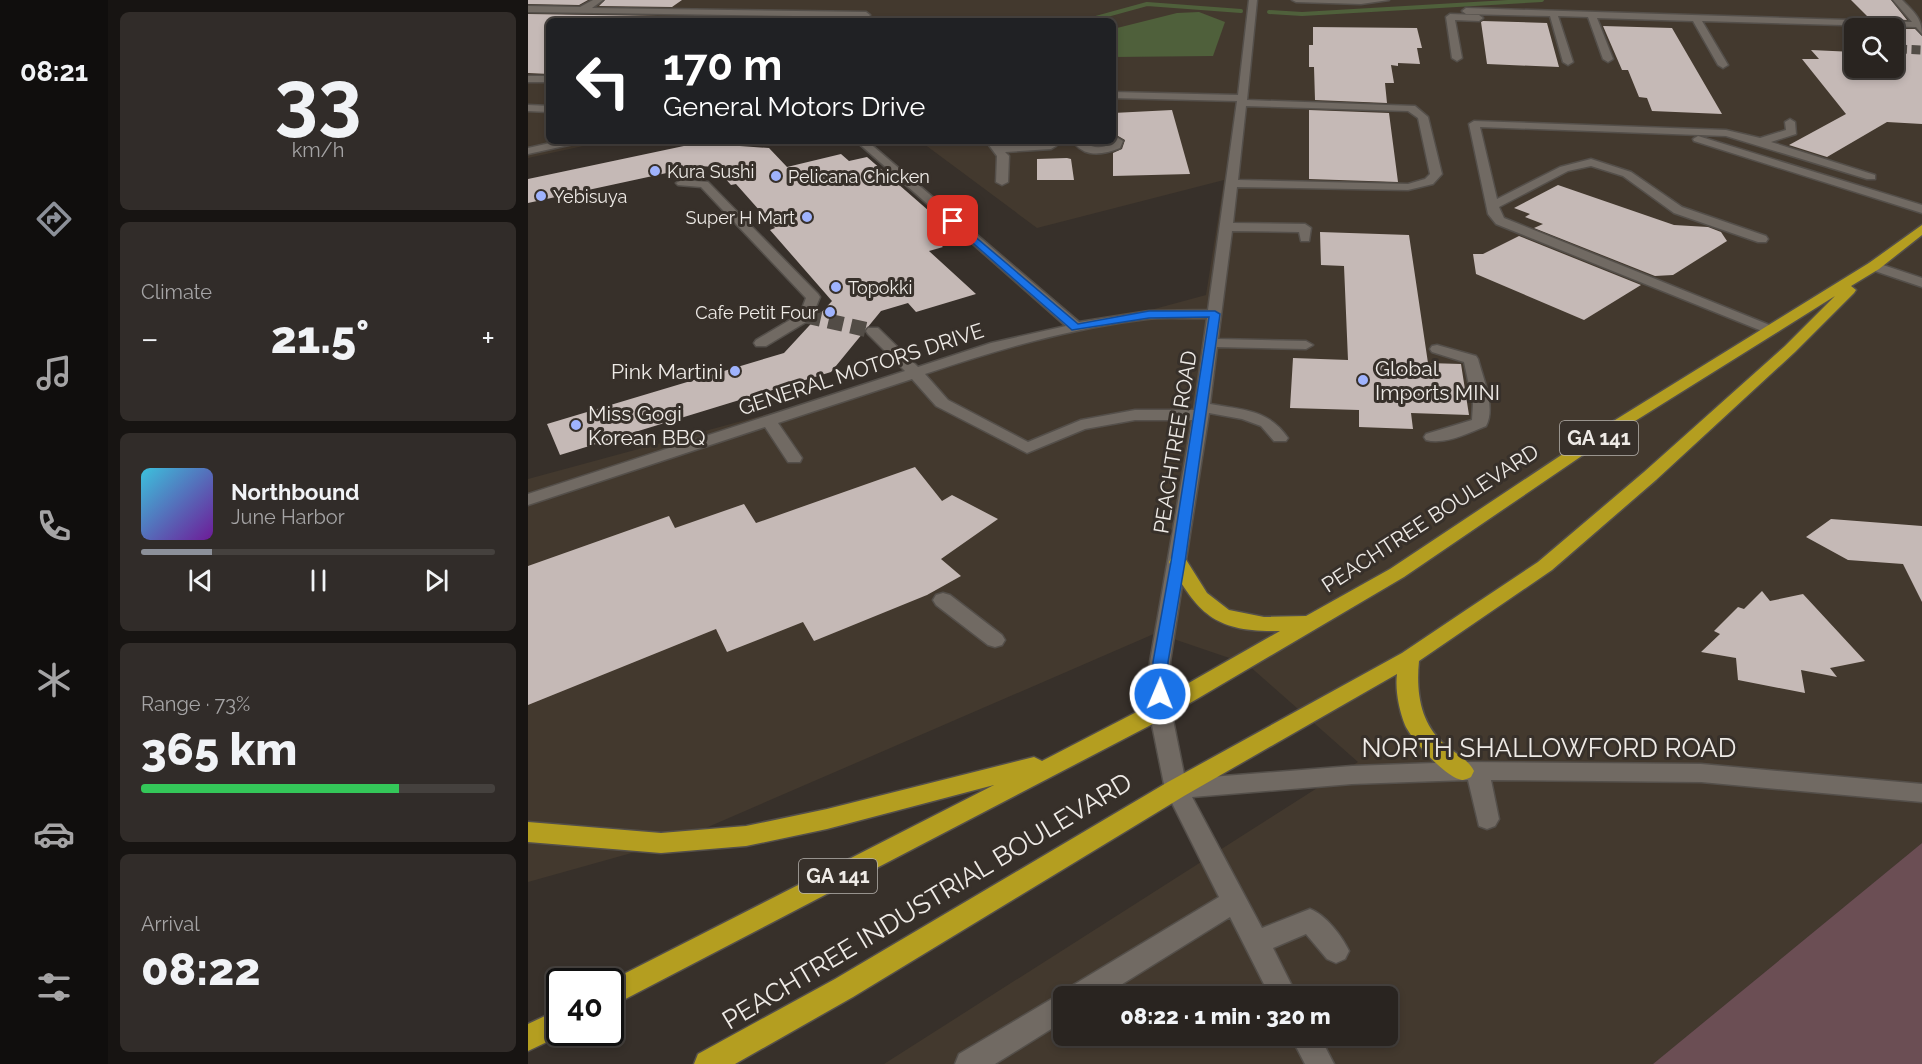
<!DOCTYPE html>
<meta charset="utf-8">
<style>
:root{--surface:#292420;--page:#312c29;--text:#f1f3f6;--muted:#a5a4a5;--line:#45413e;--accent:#8c9099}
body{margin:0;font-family:Raleway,sans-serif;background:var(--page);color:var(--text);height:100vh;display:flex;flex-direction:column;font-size:22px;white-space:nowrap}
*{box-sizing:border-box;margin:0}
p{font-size:20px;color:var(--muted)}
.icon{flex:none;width:33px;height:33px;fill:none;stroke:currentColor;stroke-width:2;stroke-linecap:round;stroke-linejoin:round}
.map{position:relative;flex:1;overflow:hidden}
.side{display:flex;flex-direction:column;gap:12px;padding:12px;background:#171412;width:420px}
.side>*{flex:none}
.banner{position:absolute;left:18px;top:18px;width:570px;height:126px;border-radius:9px;box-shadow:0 3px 9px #0003,0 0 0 2px var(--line);background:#202124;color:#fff;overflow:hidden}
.buttons{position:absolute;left:1316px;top:18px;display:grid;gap:12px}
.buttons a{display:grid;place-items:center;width:60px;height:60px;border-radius:9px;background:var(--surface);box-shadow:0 3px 9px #0003,0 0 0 2px var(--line);font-size:30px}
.speed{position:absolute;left:18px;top:968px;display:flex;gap:12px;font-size:30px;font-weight:700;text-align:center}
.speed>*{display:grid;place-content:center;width:78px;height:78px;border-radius:50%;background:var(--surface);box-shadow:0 3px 9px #0003,0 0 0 2px var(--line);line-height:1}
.speed .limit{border:3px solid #111;border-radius:9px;background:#fff;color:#111}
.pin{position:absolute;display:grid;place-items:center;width:51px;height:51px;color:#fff;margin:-26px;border-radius:12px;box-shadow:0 3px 9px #0006}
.me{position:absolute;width:66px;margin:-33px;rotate:1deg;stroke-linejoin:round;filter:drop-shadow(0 0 4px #0008)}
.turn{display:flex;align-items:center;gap:21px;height:126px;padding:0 18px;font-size:27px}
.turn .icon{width:78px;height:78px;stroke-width:2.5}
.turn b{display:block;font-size:42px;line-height:51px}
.big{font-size:45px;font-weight:800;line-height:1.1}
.side .widget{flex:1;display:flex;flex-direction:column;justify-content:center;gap:9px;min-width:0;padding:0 21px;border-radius:9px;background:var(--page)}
.side .dial{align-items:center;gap:0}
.dial b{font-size:78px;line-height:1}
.song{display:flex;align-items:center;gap:18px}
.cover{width:72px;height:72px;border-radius:9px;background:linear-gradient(135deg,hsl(190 70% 55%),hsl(280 70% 35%))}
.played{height:6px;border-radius:3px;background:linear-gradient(90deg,var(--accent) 20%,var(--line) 20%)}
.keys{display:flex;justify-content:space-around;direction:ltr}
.heat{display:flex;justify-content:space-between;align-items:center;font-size:33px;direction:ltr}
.charge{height:9px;border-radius:4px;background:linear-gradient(90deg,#34c759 73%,var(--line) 0)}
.trip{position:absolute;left:525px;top:986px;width:345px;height:60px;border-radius:9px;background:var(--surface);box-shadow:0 3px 9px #0003,0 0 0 2px var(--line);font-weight:800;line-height:60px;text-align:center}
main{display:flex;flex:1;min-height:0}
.menu{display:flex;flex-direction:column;width:108px;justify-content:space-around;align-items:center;background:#100e0d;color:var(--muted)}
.menu .icon{width:42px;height:42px}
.menu .selected{color:var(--accent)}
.menu b{font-size:27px;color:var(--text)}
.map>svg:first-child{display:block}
</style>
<main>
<nav class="menu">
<b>08:21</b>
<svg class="icon selected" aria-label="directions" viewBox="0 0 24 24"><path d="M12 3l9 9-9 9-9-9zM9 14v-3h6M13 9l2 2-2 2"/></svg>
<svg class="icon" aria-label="music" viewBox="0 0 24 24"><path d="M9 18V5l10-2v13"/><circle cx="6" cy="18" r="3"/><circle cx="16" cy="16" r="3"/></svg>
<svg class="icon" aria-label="phone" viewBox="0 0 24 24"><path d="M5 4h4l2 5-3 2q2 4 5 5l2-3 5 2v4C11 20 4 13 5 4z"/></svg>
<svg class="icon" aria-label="climate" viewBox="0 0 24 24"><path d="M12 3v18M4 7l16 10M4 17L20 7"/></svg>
<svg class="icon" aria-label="car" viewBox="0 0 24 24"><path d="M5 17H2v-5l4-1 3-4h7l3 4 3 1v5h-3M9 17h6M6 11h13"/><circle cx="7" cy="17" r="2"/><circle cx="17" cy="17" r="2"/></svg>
<svg class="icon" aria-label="filters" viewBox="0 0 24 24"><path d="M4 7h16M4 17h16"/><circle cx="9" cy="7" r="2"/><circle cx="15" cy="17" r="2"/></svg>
</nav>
<section class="side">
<div class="widget dial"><b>33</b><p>km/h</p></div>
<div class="widget"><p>Climate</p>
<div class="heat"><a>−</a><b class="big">21.5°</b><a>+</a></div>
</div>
<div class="widget">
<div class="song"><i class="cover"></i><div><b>Northbound</b><p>June Harbor</p></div></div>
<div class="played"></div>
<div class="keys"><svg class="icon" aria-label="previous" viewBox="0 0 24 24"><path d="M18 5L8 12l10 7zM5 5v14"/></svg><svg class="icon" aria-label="pause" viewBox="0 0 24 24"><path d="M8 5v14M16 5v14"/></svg><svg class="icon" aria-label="next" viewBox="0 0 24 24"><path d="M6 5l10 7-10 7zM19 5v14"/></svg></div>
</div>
<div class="widget"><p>Range · 73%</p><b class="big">365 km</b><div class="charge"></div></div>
<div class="widget"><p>Arrival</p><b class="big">08:22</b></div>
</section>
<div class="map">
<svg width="1394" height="1064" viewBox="0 0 1394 1064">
<rect width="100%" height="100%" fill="#37302a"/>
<path fill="#43392e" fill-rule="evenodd" d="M0,0H1394V843L1125,1064H356L830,762L719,664L628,633L150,840L0,882V479L678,295L696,180L509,228L392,141H585V21H21V141H78L0,158ZM1326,28H1365V68H1326ZM536,996H860V1035H536Z"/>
<path fill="#6b4e54" d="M1394,843V1064H1125Z"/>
<path fill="#4f603b" d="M671,12L697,22L685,56L585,57V29L649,13Z"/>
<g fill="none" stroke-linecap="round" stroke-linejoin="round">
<path stroke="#4f603b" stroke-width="4" d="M741,12L774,14L1014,0
M557,21L619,4L713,11"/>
</g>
<path fill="#c5b9b6" d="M0,0H60L51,5L0,4Z
M77,0H154L144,7L71,6Z
M1323,0H1363L1379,20L1341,18Z
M0,14L130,16L123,21H21V74L0,73Z
M955,21L1019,23L1031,67L959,64L953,22Z
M1075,26L1144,28L1194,114L1124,111L1119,98L1111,97L1100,70H1094Z
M785,27L889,28L894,48H889L892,64L870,63V66L863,65L866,83H857L859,103L787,100L786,67H781V45H785Z
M1365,29H1387L1394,36V124L1359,122L1299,157L1261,145L1318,114L1274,59H1291L1283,50L1326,52V68H1365V53L1374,54L1365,44Z
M644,110L662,174L585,176V153L594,149L597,140L585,133V113Z
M781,110L861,113L870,182L781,179Z
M170,143L241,148L259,167L313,154L321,161L339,157L424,231L404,236L415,247L401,251L448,294L388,312L380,303L353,311L303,372L32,455L19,424L256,353L304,301L242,230L247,228L208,184L203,185L187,167L171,166L0,203V179Z
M539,158L543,159L546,180H509V159Z
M1030,185L1146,225L1180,227L1193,232L1199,241L1145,275L1127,276L1006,228L1015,224L997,217L1002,214L986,208Z
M792,232L881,235L900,363L933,364L941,415L883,413L885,429L831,427V410L762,408L765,358L820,360L816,266L793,265Z
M991,236L1113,285L1056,320L948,274L945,254H955Z
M387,467L414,501L424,495L470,519L413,559L433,576L399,595L286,641L275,622L199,652L188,629L0,705V566L141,516L147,528L216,504L228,523Z
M1303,519L1394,526V602L1375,564L1320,560L1278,537Z
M1234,591L1242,601L1275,594L1337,661L1302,668L1309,677L1273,670L1277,693L1210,680L1208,658L1173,652L1192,634L1186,631L1210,607L1216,609Z"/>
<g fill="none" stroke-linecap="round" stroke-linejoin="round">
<path stroke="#524c46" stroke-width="9" stroke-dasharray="9 4.5" stroke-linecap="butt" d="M1370,49L1394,50"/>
<path stroke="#524c46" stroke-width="15" stroke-dasharray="15 8" stroke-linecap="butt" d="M278,316L345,331"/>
<defs>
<path id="minor" d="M65,0H75L64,8L338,12L342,15L337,21H328L331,17L0,12V6L52,7Z
M721,0H729L719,100L887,106L900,117L914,174L905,184L880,190L709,187L705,223L777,224L783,228L781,241H773L771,232L704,231L690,339L778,341L785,345L778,349L689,347L682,404C715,410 740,409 760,438L758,441H746L733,426L714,419L681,413L642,662L643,710L657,779L824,766L935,762L1173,764L1394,784V802L1173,782L963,780L971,819L967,826L959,829L951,826L940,780L824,784L664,797L734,928L782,909C798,915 814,936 821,951L817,959L808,963L799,959L778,934L745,948L769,996H742L702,917L575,996H536V1021L467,1064H427L431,1054L527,997L538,994L542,987L691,897L637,789L621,710L622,662L664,420H607L557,429L499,453L408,406L384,379L250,423L274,458L272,462H260L237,427L0,505V494L377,371L340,334L338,331L340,328H350L390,367L463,343L538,326L328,141H339L551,322L621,311L680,310L709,101L585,98V92L710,95ZM718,106L880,111L890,118L902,174L897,179L880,184L710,180ZM679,318L666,410H607L553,420L500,442L420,400L397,374C469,350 543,328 619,319C639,317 659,319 679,318Z
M764,0H861L833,4L768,2Z
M1365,0H1374C1385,11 1394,18 1394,34L1388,27L1174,21L1200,65L1195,68L1190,65L1165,21L1069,18L1085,59L1080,62L1075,59L1060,17L1030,16L1045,62L1040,65L1035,62L1022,16L938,14L934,11L938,8L1384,22Z
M922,14L951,15L955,18L951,21L927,20L934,58L929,61L924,58L918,17Z
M0,76H21V82H0Z
M0,105L21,106V112L0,111Z
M1262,119L1267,122L1268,134L1243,142L1347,175V179H1339L1198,136L952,127L969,199L1032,167L1063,159L1103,172L1154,207L1238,236L1240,239L1238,242H1230L1146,213L1095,176L1063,166L1040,171L971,207L976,218L1249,328L1251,331L1244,335L968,224L960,214L941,124L946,121L1198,130L1232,138L1258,130L1257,122Z
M585,135L595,141L592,148C576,154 559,158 547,144L549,141H559L558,143C566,149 574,148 583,144Z
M1170,136L1394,205V213L1166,141L1165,139Z
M31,141H51L50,143L0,154V148Z
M458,141H468L472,146L523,143L528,146L523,149L477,152L481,156L480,182L474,185L468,182L469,156Z
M154,180L180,182L290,294L292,297L283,319L238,346H228L226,343L228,340L272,314L278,298L173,187L150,185L148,183Z
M1346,262L1394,278V287L1341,269L1339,266L1341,263Z
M909,345L948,356L950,359C955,378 968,408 958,426C941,433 917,445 898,440L896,437L898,434L944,420L945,404L936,362L904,352L902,349L904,346Z
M415,593L422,595L474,635L477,640L474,645L467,647L460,645L408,605L405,600L408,595Z
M762,1035H791L806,1064H777Z"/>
<path id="highway" d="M1394,225V235L1351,269L1323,286L1328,290L1326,293L1267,352L1128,480L1024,570L891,661C888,691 892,722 915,743C925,752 940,759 946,771L943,777C941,778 936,780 934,780C918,778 883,739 877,725C871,710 867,690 869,674L656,796L325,997L207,1064H166L170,1054L307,979L640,782L874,653L938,610L1010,562L1116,472L1257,346L1307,296L1083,436L876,577L640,716L82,1007V981L466,785L299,829L218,846L133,853L0,842V822L133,833L218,826L299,809L506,757L514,761L624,704L752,631C688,632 671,616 641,562L643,558L650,556L657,558L679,593L701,610L736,617L778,616L862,569L1071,430L1341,263Z
M32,1009V1032H40L0,1051V1024Z"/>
</defs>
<use href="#minor" stroke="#544f4a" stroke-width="3"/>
<use href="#highway" stroke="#544f4a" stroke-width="3"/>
<use href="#minor" fill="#716a63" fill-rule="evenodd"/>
<use href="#highway" fill="#b49e20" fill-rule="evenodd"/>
</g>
<path fill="#1a73e8" stroke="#114b97" stroke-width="1.5" d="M425,218L550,324L621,311H687L692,314L657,562L640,662V694L637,698H626L624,694L625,662L643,562L681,317L621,318L544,330L422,223L421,221Z"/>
<g fill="#9fb3fd" stroke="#37302a" stroke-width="2">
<circle cx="127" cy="171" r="6"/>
<circle cx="248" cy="176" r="6"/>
<circle cx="13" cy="196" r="6"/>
<circle cx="279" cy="217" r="6"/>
<circle cx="308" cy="287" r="6"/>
<circle cx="302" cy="312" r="6"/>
<circle cx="207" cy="371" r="6"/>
<circle cx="835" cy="380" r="6"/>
<circle cx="48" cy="425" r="6"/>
</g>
<g text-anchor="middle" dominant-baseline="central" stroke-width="6" stroke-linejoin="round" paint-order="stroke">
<g font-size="18" fill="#eeeae6" stroke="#37302a" text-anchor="start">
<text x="139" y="171">Kura Sushi</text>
<text x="260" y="176">Pelicana Chicken</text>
<text x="25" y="196">Yebisuya</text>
<text x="267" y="217" text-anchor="end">Super H Mart</text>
<text x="320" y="287">Topokki</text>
<text x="290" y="312" text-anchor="end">Cafe Petit Four</text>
</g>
<g fill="#37302a" stroke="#b7b2ae" stroke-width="1.5">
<rect x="1032" y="421" width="78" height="34" rx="4.5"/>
<rect x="271" y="859" width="78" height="34" rx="4.5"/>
</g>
<g font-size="20" font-weight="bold" fill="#eeeae6">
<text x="1071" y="438">GA 141</text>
<text x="310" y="876">GA 141</text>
</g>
<g font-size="21" fill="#eeeae6" stroke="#37302a" text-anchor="start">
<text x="847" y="368">Global<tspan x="847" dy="24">Imports MINI</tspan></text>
<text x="195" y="371" text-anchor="end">Pink Martini</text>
<text x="60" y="413">Miss Gogi<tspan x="60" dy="24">Korean BBQ</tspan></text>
</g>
<g font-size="21" fill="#eeeae6" stroke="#37302a">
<text transform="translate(333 369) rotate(-18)">GENERAL MOTORS DRIVE</text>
<text transform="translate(647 442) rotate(-81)">PEACHTREE ROAD</text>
<text transform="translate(902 518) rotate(-33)">PEACHTREE BOULEVARD</text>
</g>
<g font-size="26" fill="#eeeae6" stroke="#37302a">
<text x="1021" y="748">NORTH SHALLOWFORD ROAD</text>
<text transform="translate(399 901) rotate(-31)">PEACHTREE INDUSTRIAL BOULEVARD</text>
</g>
</g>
</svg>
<div class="buttons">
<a><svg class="icon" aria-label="search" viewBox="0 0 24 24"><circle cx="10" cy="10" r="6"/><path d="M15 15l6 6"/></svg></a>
</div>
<div class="speed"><div class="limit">40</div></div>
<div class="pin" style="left:425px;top:221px;background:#d93025"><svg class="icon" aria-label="arrive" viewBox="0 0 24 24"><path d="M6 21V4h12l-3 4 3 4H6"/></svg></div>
<svg class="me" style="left:632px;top:694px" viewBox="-20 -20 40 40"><circle r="17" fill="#1a73e8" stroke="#fff" stroke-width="3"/><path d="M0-11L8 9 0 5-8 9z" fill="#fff"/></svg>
<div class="trip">08:22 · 1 min · 320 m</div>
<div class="banner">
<div class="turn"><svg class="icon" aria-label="left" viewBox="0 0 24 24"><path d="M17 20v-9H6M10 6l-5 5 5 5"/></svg><div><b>170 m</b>General Motors Drive</div></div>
</div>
</div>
</main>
